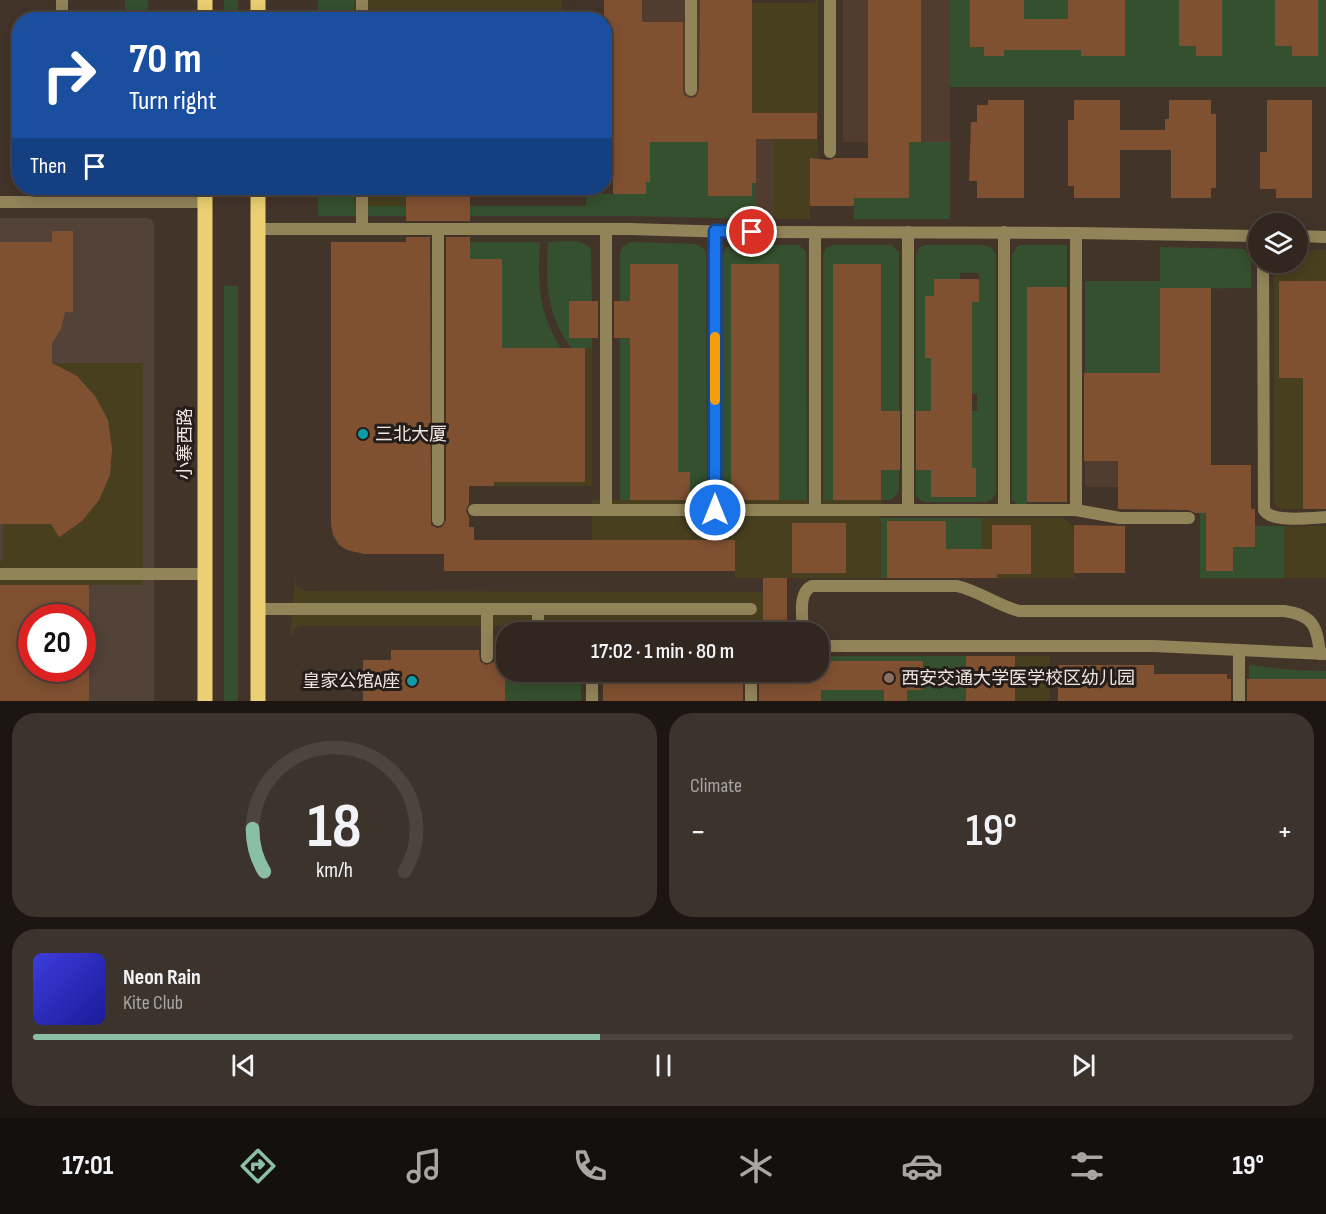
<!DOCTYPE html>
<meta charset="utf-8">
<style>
:root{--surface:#322720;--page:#3d332d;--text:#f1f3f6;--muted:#a8a5a5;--line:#4d443e;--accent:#8abfa5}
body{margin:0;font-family:"Sofia Sans Condensed","Noto Sans SC",sans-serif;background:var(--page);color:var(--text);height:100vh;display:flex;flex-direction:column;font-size:22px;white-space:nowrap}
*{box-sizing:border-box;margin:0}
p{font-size:20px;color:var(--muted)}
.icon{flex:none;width:33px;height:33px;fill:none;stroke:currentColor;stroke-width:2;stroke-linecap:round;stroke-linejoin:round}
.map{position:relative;height:701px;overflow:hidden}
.details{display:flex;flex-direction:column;gap:12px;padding:12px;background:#1c1512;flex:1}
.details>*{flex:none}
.guide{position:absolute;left:12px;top:12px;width:600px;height:183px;border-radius:24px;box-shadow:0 3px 15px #0003,0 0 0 2px var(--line);background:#1a4fa0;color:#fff;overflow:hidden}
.buttons{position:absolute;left:1248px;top:213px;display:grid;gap:12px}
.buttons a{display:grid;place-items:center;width:60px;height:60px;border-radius:50%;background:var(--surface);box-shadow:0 3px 15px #0003,0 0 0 2px var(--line);font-size:30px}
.speed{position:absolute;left:18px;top:604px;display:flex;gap:12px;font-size:30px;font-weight:700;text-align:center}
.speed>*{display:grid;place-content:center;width:78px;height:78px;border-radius:50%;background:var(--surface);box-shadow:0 3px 15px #0003,0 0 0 2px var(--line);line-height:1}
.speed .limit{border:9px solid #d22;background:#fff;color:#111}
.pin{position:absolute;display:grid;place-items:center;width:51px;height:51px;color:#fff;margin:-26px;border:3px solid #fff;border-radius:50%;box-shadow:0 2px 6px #0007}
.me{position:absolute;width:66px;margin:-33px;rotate:0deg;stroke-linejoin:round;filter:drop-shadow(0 0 4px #0008)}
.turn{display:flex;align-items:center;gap:21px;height:126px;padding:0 18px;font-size:27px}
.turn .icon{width:78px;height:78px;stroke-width:2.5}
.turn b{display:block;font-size:42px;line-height:51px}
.then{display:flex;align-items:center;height:57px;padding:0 18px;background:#0003;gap:12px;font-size:22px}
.big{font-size:45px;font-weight:600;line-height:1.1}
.details .card{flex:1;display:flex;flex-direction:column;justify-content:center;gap:9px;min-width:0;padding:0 21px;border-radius:24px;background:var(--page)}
.details .dial{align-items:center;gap:0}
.dial svg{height:156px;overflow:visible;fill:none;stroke:var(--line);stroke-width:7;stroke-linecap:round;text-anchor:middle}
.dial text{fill:var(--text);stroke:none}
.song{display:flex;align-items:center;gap:18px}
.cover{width:72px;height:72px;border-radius:9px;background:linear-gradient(135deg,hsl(240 70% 55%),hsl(240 70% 35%))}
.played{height:6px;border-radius:3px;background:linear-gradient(90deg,var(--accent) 45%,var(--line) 45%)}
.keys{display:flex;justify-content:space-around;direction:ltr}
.heat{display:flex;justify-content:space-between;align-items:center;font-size:33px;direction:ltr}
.details .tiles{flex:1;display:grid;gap:12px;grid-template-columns:1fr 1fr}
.card:last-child{grid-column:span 2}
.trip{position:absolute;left:496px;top:622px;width:333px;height:60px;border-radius:24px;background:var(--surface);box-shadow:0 3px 15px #0003,0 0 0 2px var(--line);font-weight:600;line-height:60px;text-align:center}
.dock{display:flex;height:96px;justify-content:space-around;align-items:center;background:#14100d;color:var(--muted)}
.dock .icon{width:42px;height:42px}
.dock .selected{color:var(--accent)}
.dock b{font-size:27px;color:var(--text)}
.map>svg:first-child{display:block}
</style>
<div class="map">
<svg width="1326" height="701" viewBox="0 0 1326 701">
<rect width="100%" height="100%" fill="#43342a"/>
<path fill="#534238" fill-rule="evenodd" d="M0,218H146L151,219L154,225V701H0ZM32,618H82V669H32Z"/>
<path fill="#523c2f" d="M642,0H700V98H677L642,22Z
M843,0H868V142H843Z
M921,0H950V142H921Z
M756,139H774V219H756Z
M1085,373H1094V461H1125L1194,487H1085Z"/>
<path fill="#35502e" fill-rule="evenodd" d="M125,0H148V16H125Z
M224,0H238V19H224Z
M318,0H354V19H318Z
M950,0H970L984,47V56H1004V50H1029V20L1024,19V0H1068V4L1103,15H1068V49L1081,50V56H1125V0H1179V46H1196L1197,56H1222V20L1216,2H1222V0H1275L1276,46H1292V56H1318V0H1326V87H950Z
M719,139V177H708V195L752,196V183H756V219L630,216H318V188H354V206H586V194H646V182H650V142Z
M909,142H950V219H854V198L909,197Z
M470,242H540C537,283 539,313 561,348L502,401V259H470Z
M548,242C562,242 583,237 591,250L592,301H570L569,338H592V348H571C546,313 546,284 548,242Z
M631,242L695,244L703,248L706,252L707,500H690L689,473L678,472V264H630V500H620V252L623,246Z
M732,245H799L806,252L807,500H779V264H731V500H722L723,255L726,248Z
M833,245H892L899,252V490C896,499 890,500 881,500V264H833V500H823V255L826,248Z
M925,245H984L992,248L996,255V493L992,499L986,502H925L919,499L916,495V255L919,248ZM960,273H979V301L972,302L931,375V358H925V327L934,296V279H960ZM931,393L977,394V411H972V468L976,469V497H956V488H931V470H920L931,411Z
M1020,245H1067V287H1027V507L1017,505L1012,499V255L1016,248Z
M1160,247L1244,249L1251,258V288L1160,289V373H1085V281H1160Z
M224,286H238V701H224Z
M1200,509H1206V571L1233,547H1255V526H1284V578H1200Z
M881,518H982V578H946V521H888L887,578H881Z
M505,653H507V672H581V701H505Z
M819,656H966L978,701H821V690H884V701H906L907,690H923V661H819Z
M1249,665L1291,670L1326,671V679H1249Z"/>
<path fill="#483f1f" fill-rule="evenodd" d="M354,0H562V19H354Z
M816,0H818V158L810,159V219H774V139H816L817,113H752V3H815Z
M354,188H406V206H354Z
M1298,249L1326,250V281H1279L1303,331V509H1280L1274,503V263L1298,262Z
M585,348H592V486H494V456Z
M52,363H143V585H0V561H3V517L10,524H38L46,517L60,537L82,521L99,500L110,475L112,448L108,420L77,376Z
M592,500H881V578H735V541L592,540ZM792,523H846V573H792V554H813V542H792Z
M982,518H1057C1067,519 1071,521 1074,531V578H997V574L1031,573V526L997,549H982Z
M1284,526H1326V578H1284Z
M295,579L297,586L305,591L763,592V626H300L294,630L290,638Z
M1015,656H1050V701H1015Z"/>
<path fill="#805131" d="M604,0H642V22H683V90L684,95L690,98L696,97L699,90L700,0H752V113H817V139H756V183H752V196H708V142H650V182H646V194H613V126H604Z
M868,0H921V142H909V198H854V206H810V158L829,160L835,158H868Z
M970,0H1024V19H1068V0H1125V56H1081V50H1004V56H984V47H970Z
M1179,0H1222V56H1196V46H1179Z
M1275,0H1318V56H1292V46H1275Z
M988,100H1024V198H977V181H969L971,122H977V105H988Z
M1074,100H1120V130H1165V119H1169V100H1211V114H1216V188H1211V198H1171V150H1120V198H1074V186H1068V120H1074Z
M1267,100H1312V198H1276V189H1260V152H1267Z
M406,188H470V221H406Z
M52,231H73V312H65L61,329L52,343V363L77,376L95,396L108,420L112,448L110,475L99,500L82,521L59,537L51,524H0V242H52Z
M406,237H430L431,525L437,528L442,527L446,520V237H470V259H502V348H585V482H494V486H469V503L466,511L469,517V527H474V540H735V571H444V554H364L347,550L339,545L333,535L331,524V242H406Z
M630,264H678V472H690V500H630V338H614V301H630Z
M731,264H779V500H731Z
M833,264H881V411H900V470H881V500H833Z
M934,279H979V302H972V468H976V497H931V470H916V411H931V358H925V296H934Z
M1279,281H1326V509H1303V378H1279Z
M1027,287H1067V502H1027Z
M1160,288H1211V465H1251V509H1255V547H1233V571H1206V513H1195L1189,510L1118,509V461H1084V373H1160Z
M569,301H598V338H569Z
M887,521H946V549H992V525H1031V574H997V578H887Z
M792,523H846V573H792Z
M1074,525L1125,526V573H1074Z
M763,578H787V633H763Z
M0,585H89V618H32V669H89V701H0Z
M391,650H479L480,661L486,665L494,662L495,650H505V701H363V660H391Z
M966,656H1015V701H966Z
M819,661H923V690H907V701H884V690H821V701H759V672H819Z
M1058,665H1154V674H1227V679H1231V701H1058Z
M603,672H743V701H603Z
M1247,679H1326V701H1247Z"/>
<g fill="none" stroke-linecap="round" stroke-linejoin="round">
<path stroke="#928459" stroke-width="12" d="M62,0V12L65,20
M362,0V20
M44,188V202
M362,188V229
M438,229V520
M715,231V510
M815,232V510
M908,232V510
M1004,232V510
M1076,233V510
M474,510H1076L1120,518H1189
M487,609V657
M538,609V633
M803,633C803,618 797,593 812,586H957C979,591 997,605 1019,611H1284C1313,615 1317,626 1320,654
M1239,650V701
M592,672V701
M751,672V701"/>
<path stroke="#928459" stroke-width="12" d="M691,0V90
M830,0V152
M258,229H630L731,232L1076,233L1258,236
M606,229V510
M1298,236L1326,237
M1263,262L1264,510C1272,523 1311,518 1326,517
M0,574H205
M258,609H751
M819,646H1154L1326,654"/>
<path stroke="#928459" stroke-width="12" d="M0,202H205"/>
<path stroke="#eccf72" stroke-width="15" d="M205,0V20
M258,0V20
M205,188V701
M258,188V701"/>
</g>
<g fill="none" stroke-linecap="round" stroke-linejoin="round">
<defs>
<path id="route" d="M715,510V231L752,232"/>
</defs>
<use href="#route" stroke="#114b97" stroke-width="15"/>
<use href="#route" stroke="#1a73e8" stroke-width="10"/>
<path stroke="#f59e0b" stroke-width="10" d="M715,337V400"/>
</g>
<g fill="#0f9aa8" stroke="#241d19" stroke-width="2">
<circle cx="363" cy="434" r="6"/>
<circle cx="412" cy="681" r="6"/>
</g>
<circle fill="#8d6e63" stroke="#241d19" stroke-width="2" cx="889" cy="678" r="6"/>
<g text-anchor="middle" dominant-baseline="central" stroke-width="6" stroke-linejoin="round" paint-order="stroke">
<g font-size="18" fill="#f0e6e0" stroke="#241d19" text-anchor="start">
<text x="375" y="434">三北大厦</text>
<text x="901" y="678">西安交通大学医学校区幼儿园</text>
<text x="400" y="681" text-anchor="end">皇家公馆A座</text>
</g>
<g font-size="18" fill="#f0e6e0" stroke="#241d19">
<text transform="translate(185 444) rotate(-90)">小寨西路</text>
</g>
</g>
</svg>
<div class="buttons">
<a><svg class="icon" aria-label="layers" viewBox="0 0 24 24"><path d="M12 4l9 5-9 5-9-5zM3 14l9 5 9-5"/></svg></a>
</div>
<div class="speed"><div class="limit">20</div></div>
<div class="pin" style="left:752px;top:232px;background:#d93025"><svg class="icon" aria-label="arrive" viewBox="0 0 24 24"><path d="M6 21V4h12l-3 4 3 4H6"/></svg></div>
<svg class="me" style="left:715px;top:510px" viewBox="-20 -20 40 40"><circle r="17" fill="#1a73e8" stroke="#fff" stroke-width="3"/><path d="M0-11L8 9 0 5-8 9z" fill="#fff"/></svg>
<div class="trip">17:02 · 1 min · 80 m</div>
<div class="guide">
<div class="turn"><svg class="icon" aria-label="right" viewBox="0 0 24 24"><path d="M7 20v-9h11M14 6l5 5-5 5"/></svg><div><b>70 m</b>Turn right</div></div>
<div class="then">Then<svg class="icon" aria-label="arrive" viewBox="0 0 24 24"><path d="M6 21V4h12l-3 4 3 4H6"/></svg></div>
</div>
</div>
<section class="details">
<div class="tiles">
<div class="card dial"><svg viewBox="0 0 100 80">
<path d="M14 69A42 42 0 1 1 86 69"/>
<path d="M14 69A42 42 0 0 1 8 47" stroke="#8abfa5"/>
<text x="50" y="56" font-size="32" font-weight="700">18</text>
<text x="50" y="72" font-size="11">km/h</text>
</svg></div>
<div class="card"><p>Climate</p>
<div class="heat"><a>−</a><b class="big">19°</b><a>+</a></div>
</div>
<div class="card">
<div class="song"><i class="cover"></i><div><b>Neon Rain</b><p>Kite Club</p></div></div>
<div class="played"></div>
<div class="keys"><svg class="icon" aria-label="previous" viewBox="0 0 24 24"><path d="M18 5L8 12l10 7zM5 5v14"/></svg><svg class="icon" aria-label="pause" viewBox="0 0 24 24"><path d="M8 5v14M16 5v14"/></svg><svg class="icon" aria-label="next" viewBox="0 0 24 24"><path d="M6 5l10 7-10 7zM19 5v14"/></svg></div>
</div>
</div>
</section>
<nav class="dock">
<b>17:01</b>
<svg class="icon selected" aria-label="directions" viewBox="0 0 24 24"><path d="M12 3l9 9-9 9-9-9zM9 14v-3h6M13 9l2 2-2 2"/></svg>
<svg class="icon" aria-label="music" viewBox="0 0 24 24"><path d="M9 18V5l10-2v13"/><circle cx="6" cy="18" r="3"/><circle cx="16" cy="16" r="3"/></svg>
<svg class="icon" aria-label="phone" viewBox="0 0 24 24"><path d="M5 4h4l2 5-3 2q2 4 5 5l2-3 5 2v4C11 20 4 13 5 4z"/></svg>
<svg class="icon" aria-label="climate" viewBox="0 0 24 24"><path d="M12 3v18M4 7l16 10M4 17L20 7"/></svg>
<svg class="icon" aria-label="car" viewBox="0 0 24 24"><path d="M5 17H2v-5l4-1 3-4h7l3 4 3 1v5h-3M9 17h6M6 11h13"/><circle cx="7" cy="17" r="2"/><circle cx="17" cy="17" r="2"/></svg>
<svg class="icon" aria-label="filters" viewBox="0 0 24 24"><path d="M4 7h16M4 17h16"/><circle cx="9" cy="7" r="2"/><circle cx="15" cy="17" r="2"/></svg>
<b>19°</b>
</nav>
